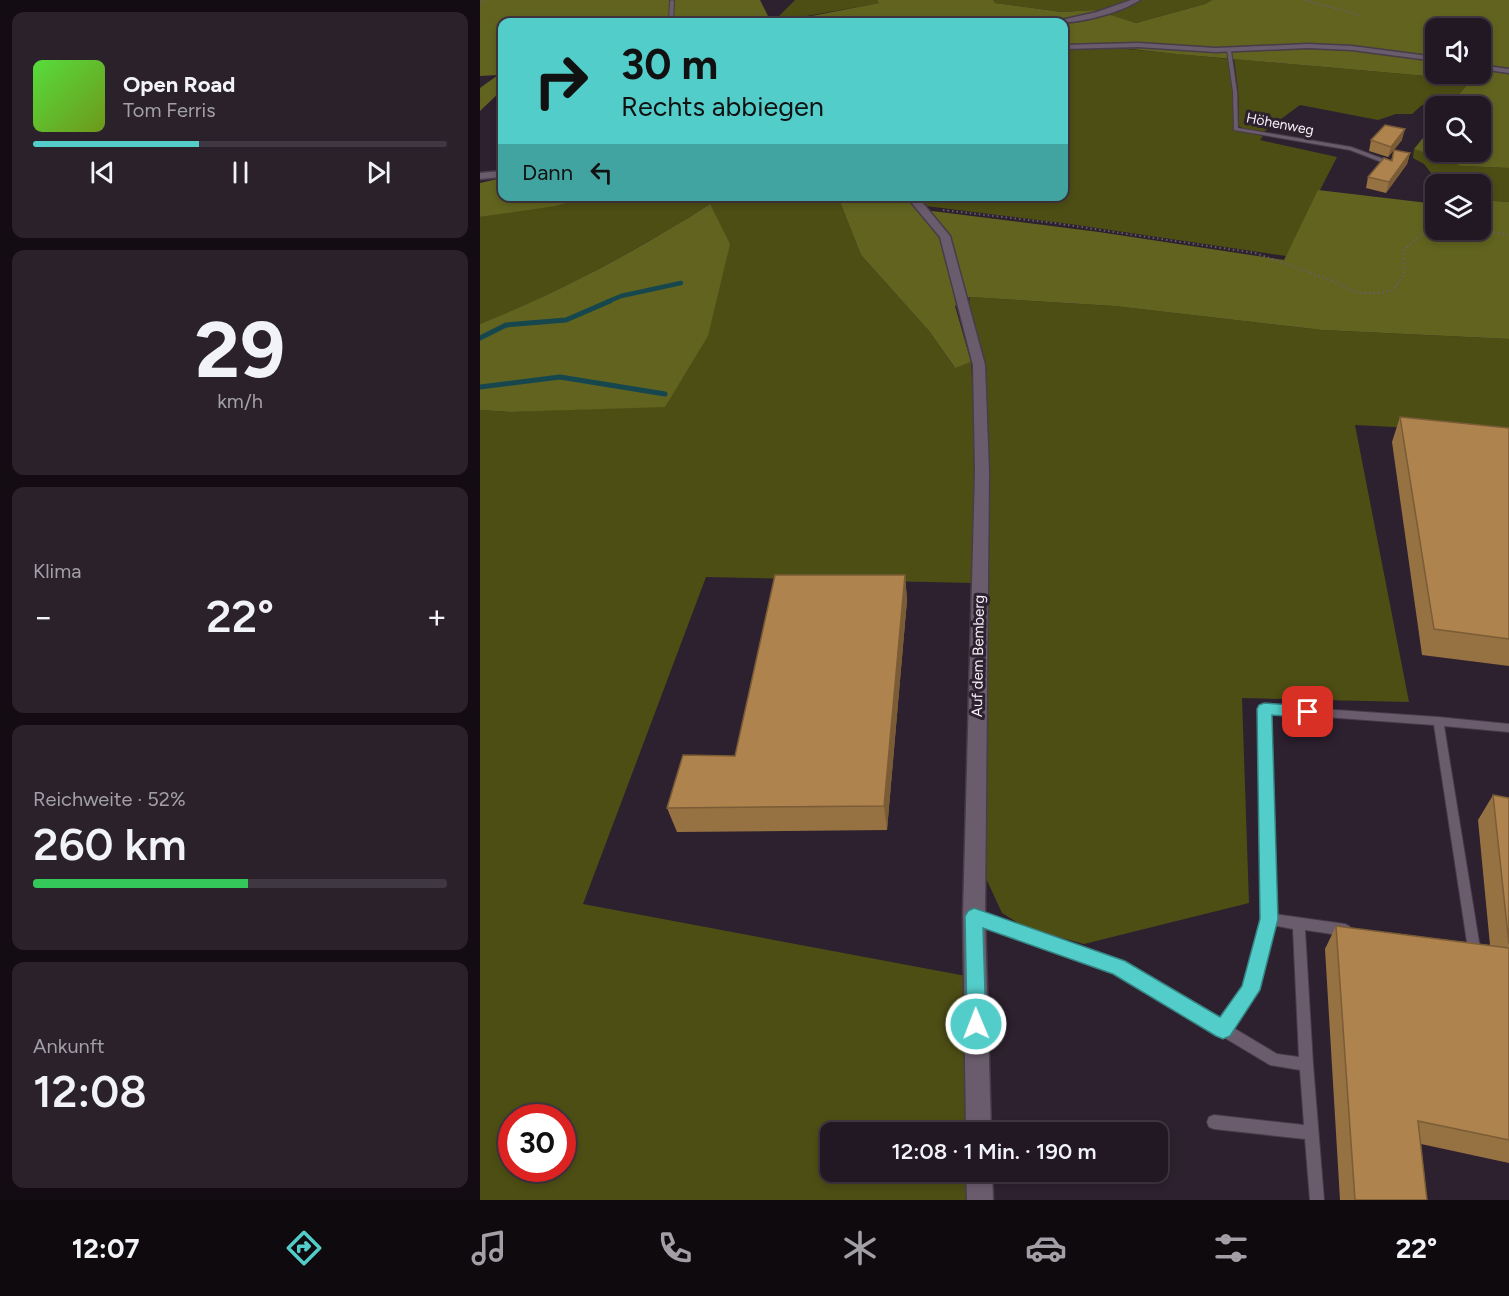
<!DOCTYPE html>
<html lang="de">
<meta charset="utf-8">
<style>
:root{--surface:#221823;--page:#2a212b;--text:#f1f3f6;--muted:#a2a0a6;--line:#3f3741;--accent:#53cdca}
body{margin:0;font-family:Figtree,sans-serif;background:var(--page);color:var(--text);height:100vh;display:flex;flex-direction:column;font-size:22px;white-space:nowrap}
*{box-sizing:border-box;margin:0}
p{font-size:20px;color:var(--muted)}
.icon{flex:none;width:33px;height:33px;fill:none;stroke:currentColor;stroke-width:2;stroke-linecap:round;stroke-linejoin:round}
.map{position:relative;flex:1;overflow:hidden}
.details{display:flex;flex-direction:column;gap:12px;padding:12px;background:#130d13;width:480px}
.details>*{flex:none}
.banner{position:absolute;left:18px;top:18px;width:570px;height:183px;border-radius:12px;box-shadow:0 3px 9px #0003,0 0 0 2px var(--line);background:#53cdca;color:#111;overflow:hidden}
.buttons{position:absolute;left:945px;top:18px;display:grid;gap:12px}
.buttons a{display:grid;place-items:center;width:66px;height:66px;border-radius:12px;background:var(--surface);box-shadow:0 3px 9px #0003,0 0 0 2px var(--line);font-size:30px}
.speed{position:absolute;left:18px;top:1104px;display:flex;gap:12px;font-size:30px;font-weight:700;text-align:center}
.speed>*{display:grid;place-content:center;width:78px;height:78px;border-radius:50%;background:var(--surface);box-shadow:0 3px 9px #0003,0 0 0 2px var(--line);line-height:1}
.speed .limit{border:9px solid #d22;background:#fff;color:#111}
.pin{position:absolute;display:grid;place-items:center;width:51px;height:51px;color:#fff;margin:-26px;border-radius:12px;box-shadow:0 3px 9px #0006}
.me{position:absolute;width:66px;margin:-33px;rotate:359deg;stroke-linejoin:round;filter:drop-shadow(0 0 4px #0008)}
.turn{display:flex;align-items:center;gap:21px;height:126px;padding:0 24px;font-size:27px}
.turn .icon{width:78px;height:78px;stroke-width:2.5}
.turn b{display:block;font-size:42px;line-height:51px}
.then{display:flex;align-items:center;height:57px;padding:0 24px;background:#0003;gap:12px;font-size:22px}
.big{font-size:45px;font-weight:600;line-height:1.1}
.details .tile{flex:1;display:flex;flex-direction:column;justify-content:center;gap:9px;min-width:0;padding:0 21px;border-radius:12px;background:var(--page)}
.details .dial{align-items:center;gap:0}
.dial b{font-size:78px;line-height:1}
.song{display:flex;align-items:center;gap:18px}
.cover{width:72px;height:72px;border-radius:9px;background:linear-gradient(135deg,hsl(110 70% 55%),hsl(80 70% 35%))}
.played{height:6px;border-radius:3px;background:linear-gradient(90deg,var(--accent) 40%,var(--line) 40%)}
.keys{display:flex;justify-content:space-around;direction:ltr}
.heat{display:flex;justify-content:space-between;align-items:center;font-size:33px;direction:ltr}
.charge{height:9px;border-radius:4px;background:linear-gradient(90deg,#34c759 52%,var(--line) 0)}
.trip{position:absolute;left:340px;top:1122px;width:348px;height:60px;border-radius:12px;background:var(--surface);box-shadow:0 3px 9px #0003,0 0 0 2px var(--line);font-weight:600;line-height:60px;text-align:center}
.tab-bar{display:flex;height:96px;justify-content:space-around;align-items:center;background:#0e0a0e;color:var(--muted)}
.tab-bar .icon{width:42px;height:42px}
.tab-bar .on{color:var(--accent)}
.tab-bar b{font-size:27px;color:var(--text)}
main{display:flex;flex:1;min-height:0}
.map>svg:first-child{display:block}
</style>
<main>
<section class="details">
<div class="tile">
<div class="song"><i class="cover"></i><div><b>Open Road</b><p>Tom Ferris</p></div></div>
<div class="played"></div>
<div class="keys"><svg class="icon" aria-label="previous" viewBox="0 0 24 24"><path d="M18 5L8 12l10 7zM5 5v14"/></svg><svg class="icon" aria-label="pause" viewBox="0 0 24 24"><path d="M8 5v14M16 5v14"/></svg><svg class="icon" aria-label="next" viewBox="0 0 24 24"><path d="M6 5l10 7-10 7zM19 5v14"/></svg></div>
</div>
<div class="tile dial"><b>29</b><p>km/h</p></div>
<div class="tile"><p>Klima</p>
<div class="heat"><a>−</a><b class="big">22°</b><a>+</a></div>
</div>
<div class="tile"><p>Reichweite · 52%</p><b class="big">260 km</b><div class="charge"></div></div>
<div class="tile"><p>Ankunft</p><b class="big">12:08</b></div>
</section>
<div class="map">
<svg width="1029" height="1200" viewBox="0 0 1029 1200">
<rect width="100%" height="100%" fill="#2d202f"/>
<path fill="#4d4e14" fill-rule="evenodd" d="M315,0H397L400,3L293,22Z
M513,0H655L622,13L614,10L582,12L515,3Z
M659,0H732L725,4L656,23L625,14Z
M616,46L749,59L753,98V130L783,136L780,140L857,157L806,256L590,224L446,206L437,197L584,196V48Z
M754,59L991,80L969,106L955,108L942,105L932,114H916L898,120L820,105L782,133L765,130L759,126L758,90Z
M934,149L981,166L1029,168V202L1001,200L1000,184H956L955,196H952V174L944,164L933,158Z
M103,197H358L381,255L449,331L474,367L491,362L496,440L493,583L226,577L103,904L486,976L490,1132H351V1172H491L492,1200H0V410L30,412L185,406L230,204C159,249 79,293 0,324V217L105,198ZM32,1118H82V1168H32Z
M490,297L634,306L842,330L1029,339V433L875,425L929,702L762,698L769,903L604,944L546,928L522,913L504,874V371L489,302Z"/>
<path fill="#61631f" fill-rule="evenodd" d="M0,0H280L291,22H22V90L0,111V88L18,75L0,76Z
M397,0H513L515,3L582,12L614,10L656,23L725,4L732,0H1029V168L981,166L934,149L955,123L956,152H1000V106H969L991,80L696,54L607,44L584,46V22H300L399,3ZM956,28H1000V74H956Z
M22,178V196L105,198L75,206L0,217V183Z
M838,190L948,203L952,196H955L956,230H1000L1001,200L1029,202V339L842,330L634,306L490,297L475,306L491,362L475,368L449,331L381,255L358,197H424L436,208L444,210L619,232L804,260Z
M230,204L250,244L228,336L185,407L30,412L0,410V324C80,292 158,250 230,204Z"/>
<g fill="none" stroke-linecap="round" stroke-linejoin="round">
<path stroke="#16474f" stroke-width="4.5" d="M127,302L141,296L201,283"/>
<path stroke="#16474f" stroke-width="5" d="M0,338L26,325L86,320L130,301
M0,387L80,377L185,394"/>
<defs>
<path id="service" d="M192,0L194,1L193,22H189L190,1Z
M749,49L751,50L757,92L758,128L871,147L909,161V168H905L904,163L870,150L754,130L753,92L747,50Z
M784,705L958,717L1029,724V732L964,726L1000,948L998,952L994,954L985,951L983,947L985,943L987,942L954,725L789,713L794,914L865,924L869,926L871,930L869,934L865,936L825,930L833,1064L844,1200H830L825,1139L734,1129L729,1127L727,1122L729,1117L734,1115L824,1125L820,1070L790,1065L635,972L494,921L490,920L488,916L490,912L494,911L643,963L742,1021L764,987L782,919L779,709L780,706ZM792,925L813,929L819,1057L797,1054L752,1027L776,990Z"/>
<path id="minor" d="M651,0H660C640,13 596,25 572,22L617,12Z
M658,43L736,48L828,44L872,46L956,57V61L872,50L828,48L736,52L658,47L584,49V45Z
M1000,65L1029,69V73L1000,69Z
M22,171V177L0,179V173Z
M426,196H437L470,236L505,365L509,472L505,916L511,1132H486L483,916L495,472L493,365L460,237Z
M486,1172H512L513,1200H487Z"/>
</defs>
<use href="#service" stroke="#473c49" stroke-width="2"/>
<use href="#minor" stroke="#473c49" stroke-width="3"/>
<path stroke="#6a5e6c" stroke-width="1.5" stroke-dasharray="1.5 2" stroke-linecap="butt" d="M824,0L879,15
M0,3L7,0"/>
<path stroke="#6a5e6c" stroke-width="2" stroke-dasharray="1.5 3" stroke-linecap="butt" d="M463,210L574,223L775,253L848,279L878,293H900L913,290L924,275L923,251L943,233L956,227
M1000,230L1029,235"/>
<use href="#service" fill="#6b5c6d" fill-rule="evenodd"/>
<use href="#minor" fill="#6b5c6d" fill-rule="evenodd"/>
</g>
<path fill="#967142" d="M891,140H922L908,157L889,151Z
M914,150L930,153L927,164L906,193L886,188L888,177L911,161Z
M920,417L1029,428V666L942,655L912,442Z
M425,575L427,600L407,830L197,832L187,808L255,756Z
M1013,795L1029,798V1163L941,1144L947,1200H860L845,949L856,926L1010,945L998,820Z"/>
<path fill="#7a5c36" d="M925,129L922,140L908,157L911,147Z
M930,153L927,164L906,193L909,182Z
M425,575L427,600L407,830L404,806Z"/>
<path fill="#ae834d" stroke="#7a5c36" stroke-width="1.5" d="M905,125L925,129L911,147L891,140Z
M914,150L930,153L909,182L888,177L904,158L912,161Z
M920,417L1029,428V639L954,629Z
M295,575H425L404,806L187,808L203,755L255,756Z
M1013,795L1029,798V944Z
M856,926L1029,948V1140L938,1121L947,1200H875Z"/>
<path fill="#53cdca" stroke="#368583" stroke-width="1.5" d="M784,703L828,706L833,708L835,712L833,716L828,718L792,715L798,919L780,990L750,1036L743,1039L736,1036L633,974L503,928L506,1024L503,1031L496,1034L490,1031L487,1024L485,916L488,911L494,908L645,961L740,1017L762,986L780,919L777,709L779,705Z"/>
<g text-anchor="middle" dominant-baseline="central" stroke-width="6" stroke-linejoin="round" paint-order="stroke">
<g font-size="14" fill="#f8eff9" stroke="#2d202f">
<text transform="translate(800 124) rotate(11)">Höhenweg</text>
</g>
<g font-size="15" fill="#f8eff9" stroke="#2d202f">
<text transform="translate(498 656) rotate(-89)">Auf dem Bemberg</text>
</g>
</g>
</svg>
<div class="buttons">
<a><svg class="icon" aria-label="sound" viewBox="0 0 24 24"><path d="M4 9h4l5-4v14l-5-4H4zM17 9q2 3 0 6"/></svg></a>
<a><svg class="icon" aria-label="search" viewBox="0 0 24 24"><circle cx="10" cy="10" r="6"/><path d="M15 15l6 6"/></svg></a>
<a><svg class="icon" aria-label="layers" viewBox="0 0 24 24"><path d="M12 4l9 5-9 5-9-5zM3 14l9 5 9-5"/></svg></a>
</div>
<div class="speed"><div class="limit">30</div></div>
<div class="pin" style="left:828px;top:712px;background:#d93025"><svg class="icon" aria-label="arrive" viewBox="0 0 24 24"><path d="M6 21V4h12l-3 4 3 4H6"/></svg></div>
<svg class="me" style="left:496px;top:1024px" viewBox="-20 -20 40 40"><circle r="17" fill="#53cdca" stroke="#fff" stroke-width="3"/><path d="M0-11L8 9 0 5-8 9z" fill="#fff"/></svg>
<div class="trip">12:08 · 1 Min. · 190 m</div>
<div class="banner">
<div class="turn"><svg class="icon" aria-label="right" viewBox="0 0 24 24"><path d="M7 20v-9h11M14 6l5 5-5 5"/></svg><div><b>30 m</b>Rechts abbiegen</div></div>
<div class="then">Dann<svg class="icon" aria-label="left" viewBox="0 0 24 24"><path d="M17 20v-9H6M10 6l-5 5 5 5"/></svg></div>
</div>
</div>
</main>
<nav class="tab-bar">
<b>12:07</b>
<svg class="icon on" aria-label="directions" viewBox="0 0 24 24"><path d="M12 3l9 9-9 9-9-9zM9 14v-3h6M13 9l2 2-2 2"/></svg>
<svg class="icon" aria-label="music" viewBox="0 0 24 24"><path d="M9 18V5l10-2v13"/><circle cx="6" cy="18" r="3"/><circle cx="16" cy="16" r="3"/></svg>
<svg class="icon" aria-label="phone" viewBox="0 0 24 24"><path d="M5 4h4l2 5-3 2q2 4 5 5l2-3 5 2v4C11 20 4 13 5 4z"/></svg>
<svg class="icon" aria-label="climate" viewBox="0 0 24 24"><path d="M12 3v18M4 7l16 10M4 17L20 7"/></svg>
<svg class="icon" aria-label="car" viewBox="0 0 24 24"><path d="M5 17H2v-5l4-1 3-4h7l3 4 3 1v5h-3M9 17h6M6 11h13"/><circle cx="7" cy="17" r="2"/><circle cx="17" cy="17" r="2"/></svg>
<svg class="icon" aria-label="filters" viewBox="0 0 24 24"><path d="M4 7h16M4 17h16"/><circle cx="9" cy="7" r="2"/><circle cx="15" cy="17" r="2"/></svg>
<b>22°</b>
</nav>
